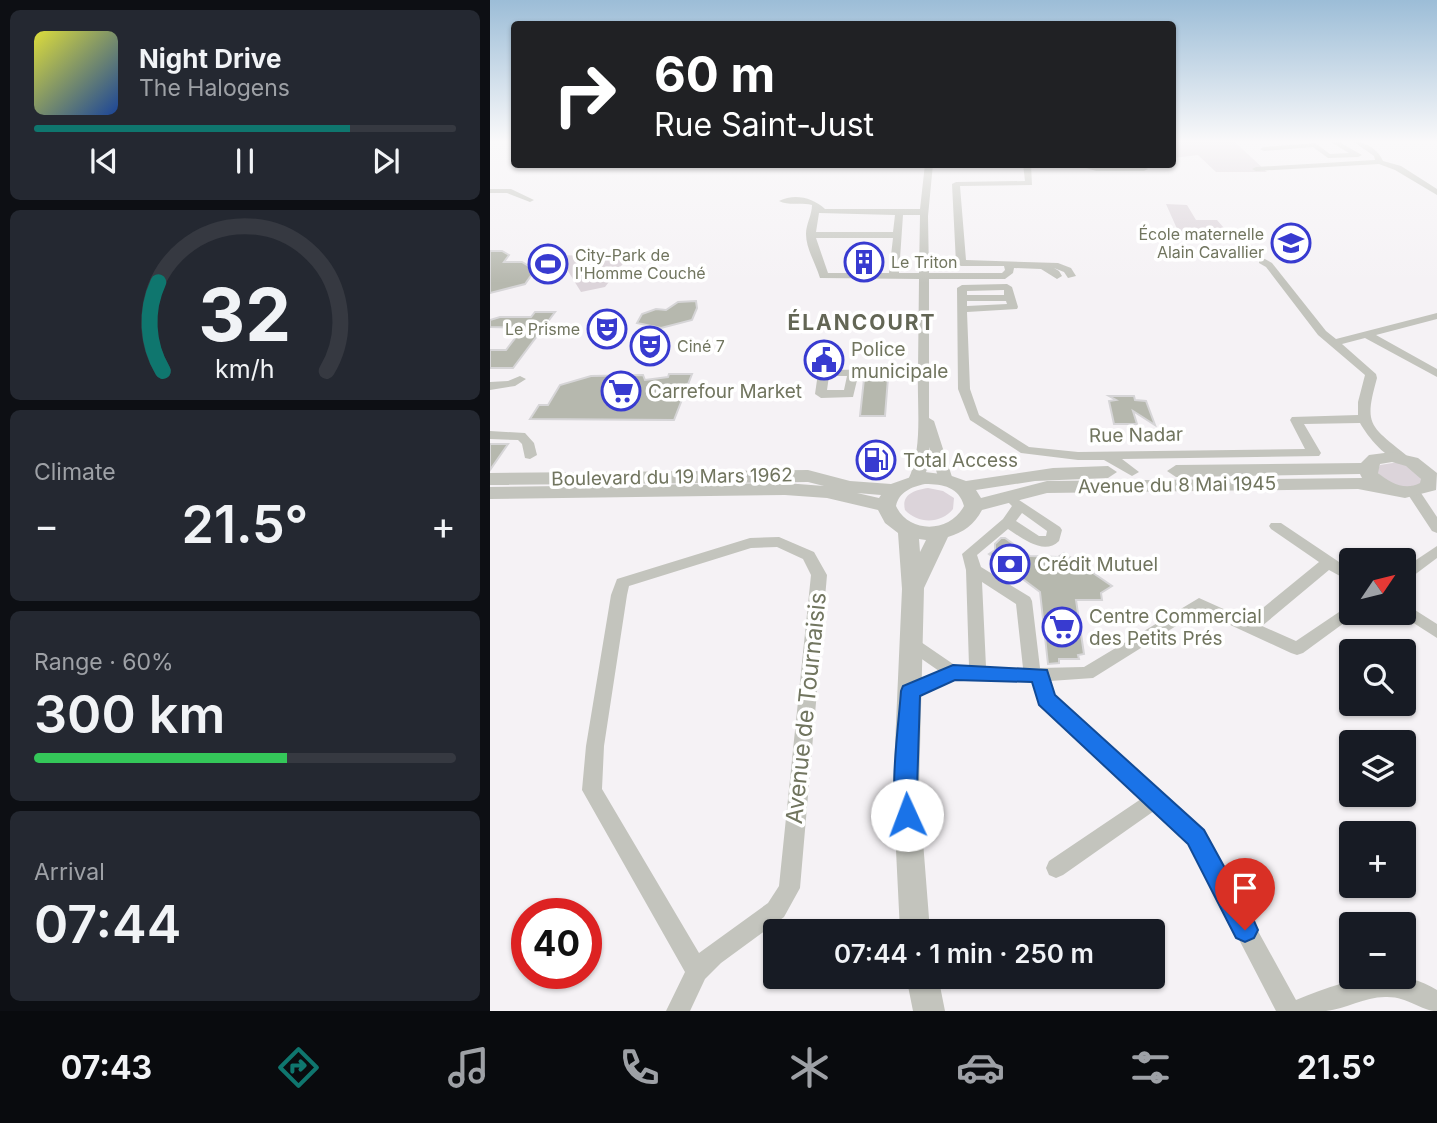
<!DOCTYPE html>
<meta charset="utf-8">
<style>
:root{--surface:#171b24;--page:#242831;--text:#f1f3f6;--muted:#9ea1a6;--line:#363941;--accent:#0f766e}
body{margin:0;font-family:Inter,sans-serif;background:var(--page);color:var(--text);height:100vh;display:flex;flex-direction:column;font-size:26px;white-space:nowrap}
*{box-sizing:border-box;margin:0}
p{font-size:23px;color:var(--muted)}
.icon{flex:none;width:38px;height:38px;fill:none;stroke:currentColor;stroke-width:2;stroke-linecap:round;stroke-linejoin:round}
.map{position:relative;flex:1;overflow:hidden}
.side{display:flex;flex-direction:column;gap:10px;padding:10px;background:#0d0f14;width:490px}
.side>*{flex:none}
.banner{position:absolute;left:21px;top:21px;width:665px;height:147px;border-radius:7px;box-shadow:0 2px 5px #0004;background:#202124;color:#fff;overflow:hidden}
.needle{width:46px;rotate:55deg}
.buttons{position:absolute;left:849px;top:548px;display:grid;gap:14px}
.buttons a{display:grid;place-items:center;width:77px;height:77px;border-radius:7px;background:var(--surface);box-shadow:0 2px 5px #0004;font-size:35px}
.speed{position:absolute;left:21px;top:898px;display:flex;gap:14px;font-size:35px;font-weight:700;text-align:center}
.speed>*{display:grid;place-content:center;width:91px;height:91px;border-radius:50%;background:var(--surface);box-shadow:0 2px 5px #0004;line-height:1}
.speed .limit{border:10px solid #d22;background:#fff;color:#111}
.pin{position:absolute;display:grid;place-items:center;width:60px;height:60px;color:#fff;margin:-72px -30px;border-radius:50% 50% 50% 0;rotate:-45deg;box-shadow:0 0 7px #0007}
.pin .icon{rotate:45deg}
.me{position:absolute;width:77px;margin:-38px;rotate:358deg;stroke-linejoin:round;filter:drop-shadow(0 0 5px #0008)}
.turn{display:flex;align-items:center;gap:24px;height:147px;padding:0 28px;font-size:32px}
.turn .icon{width:91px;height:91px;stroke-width:2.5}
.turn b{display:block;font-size:49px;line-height:60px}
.big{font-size:52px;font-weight:600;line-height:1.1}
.side .card{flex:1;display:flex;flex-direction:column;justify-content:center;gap:10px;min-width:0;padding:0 24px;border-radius:10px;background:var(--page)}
.side .dial{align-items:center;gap:0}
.dial svg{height:182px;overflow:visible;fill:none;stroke:var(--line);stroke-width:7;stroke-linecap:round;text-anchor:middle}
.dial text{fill:var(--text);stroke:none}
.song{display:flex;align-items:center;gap:21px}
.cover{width:84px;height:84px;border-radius:10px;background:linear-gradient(135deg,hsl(60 70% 55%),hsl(220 70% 35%))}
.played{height:7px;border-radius:4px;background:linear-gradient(90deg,var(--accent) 75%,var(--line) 75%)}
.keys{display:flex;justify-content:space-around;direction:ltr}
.heat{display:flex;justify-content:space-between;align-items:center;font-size:38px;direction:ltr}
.charge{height:10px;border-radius:5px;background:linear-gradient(90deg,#34c759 60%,var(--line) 0)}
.trip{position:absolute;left:273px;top:919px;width:402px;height:70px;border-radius:7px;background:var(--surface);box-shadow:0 2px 5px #0004;font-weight:600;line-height:70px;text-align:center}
.menu{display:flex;height:112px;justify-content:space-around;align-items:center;background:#090b0e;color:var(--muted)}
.menu .icon{width:49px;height:49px}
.menu .selected{color:var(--accent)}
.menu b{font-size:32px;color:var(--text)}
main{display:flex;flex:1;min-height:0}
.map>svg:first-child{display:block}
</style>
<main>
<section class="side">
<div class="card">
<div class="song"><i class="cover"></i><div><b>Night Drive</b><p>The Halogens</p></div></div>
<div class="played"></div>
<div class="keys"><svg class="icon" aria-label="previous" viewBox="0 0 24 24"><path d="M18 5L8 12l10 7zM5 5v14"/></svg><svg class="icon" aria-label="pause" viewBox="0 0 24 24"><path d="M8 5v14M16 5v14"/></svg><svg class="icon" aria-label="next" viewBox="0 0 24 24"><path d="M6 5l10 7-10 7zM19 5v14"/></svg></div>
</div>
<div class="card dial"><svg viewBox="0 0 100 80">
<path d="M14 69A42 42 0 1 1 86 69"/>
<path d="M14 69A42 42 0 0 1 12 30" stroke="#0f766e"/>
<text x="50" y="56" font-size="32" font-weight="700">32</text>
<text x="50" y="72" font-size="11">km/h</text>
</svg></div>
<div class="card"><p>Climate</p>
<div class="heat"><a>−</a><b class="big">21.5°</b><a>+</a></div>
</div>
<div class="card"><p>Range · 60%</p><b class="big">300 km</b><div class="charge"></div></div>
<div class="card"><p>Arrival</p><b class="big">07:44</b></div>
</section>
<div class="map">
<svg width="947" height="1011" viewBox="0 0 947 1011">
<rect width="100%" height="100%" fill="#f5f2f5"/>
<path fill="#dcd4da" d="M682,142H745L777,172H726L708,155L683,158Z
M676,204L697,205L706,220H727L740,235L720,242L692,240Z
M68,255L138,257L115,287L91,292Z
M909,462L929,471L932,484C914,492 900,485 887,472L890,465Z
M438,488L453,491L464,498L463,509C451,524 428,524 415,510C411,494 425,490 438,488Z"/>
<path fill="#b6b8ae" stroke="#d6d5d7" stroke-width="2" d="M0,251H12L19,255L14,262H32L45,270L35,284L0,293Z
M206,301L207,308L202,320L171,328L147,323L152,314L166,309L176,310L188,302Z
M45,312H65L23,368H0V350H16L33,328L0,327V320L10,317H41Z
M179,374H202L184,420L40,419L49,405H58L70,385L101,376L153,375L155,380L178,377Z
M398,378L395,416H370L374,379Z
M619,396H644L645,400L656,401L665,425L643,411L647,424H624L619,401L626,400Z
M0,444H18L0,470Z
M511,538H515L540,556L568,557L574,553L622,586L611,593L612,600H586L594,654L588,655L589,659H569V663L558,664L550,592L499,554L505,550V544Z"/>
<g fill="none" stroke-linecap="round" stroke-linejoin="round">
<path fill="#c3c4bd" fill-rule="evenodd" d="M841,142H849L872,155L868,157L838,158L823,147L774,151L770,149L774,147L825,143L840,154L859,153Z
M864,142C875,141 889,150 893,161L911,166L947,189V195L905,170L889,164L766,171L762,169L766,167L885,160L884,156Z
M435,164H443L438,216L439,273H512L515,270L514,266H471L466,263L462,184L466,182L535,181L533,164H541L542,185L470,186L476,260L568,263L581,268L586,276L578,278L574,272L564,268L569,271L572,276L567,279L551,269L524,268L523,273L515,279H439V418L444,421L463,480L456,484L449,480L439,447C440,460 438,479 425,484L418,480C433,450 427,408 428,375L368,376L363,397L331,398L325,394L328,373L334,370L428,369L429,279L330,278C326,264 316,249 316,234C316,224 322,215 322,205C311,202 298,206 289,201C305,193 323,198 335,209H430ZM329,213L405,215L403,232H326ZM413,215H430L429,273H409ZM326,238H403L399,273H338ZM339,376H357L354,390H337Z
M583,164L654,167L658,169L654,171H606Z
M0,189H21L44,200L40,202L17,193H0Z
M769,259H775L782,263L836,331L846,339L947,313V319L886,335L947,369V377L875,338L852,344L886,374L887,378C874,425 879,425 916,455L918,458L916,461C898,463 878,437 870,423L814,424L831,453L829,456L632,459L649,472L642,476L614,460H588L531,453L480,420L468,389L467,288L472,285L517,284L522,287L528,307L527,309L477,312L480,389L489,415L539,447L588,452L815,449L800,420L802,417L868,415V402L875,375L828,335L776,267L769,263ZM514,290V295H477V291ZM477,301H516L517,304L477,306Z
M30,376L36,379L25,386L0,390V382L18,381Z
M0,431L35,433L44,443L47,455L40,459L35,458L32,444L28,440L0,439Z
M924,489L929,490L947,517V533L942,531L917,493Z
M523,496L570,527L572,530L569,541C554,556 532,538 518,529L487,555L491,567L540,597L542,601L550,668L594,667L709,598L758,620L829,562L781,529L779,526L781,523H791L861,570V582L839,570L772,626L806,641L855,608L861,606V612H869L813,653L807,655L801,653L710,611L603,678L560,681L564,696L713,831L806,1000C852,982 901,962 947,990V1011C930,1011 918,996 895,997C874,997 856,1009 836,1011C820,1011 803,1011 786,1011L699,843L664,811L573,875L566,878L559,875L556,868L559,861L651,799L550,704L543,681L465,679L421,698L415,696L412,691L415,686L449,671L416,648L414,644L416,640L422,638L428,640L466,666H479L476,570L472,554L513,519L522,506L516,500ZM532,513L557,531L556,536H549L526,521ZM492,582L526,604L533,668L496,667Z
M289,537L324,552L337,575L310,888L294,917L231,963L215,979L200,1011H176L195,972L92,790L96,746L121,595L127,579L260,538ZM287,547L313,559L321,575L289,886L278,903L209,953L112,789L114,746L137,595L139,586L261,548Z
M947,546V558L919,579L914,580V568Z
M914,603L947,624V638L908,613L914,612Z"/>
<path fill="#c3c4bd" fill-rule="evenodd" d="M902,452L928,458L947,473L946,490L915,498L868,489L557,493L492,510C484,525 474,532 458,537L434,588L429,790L440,931H410L403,790L412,589L408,533L395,523L388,510L337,498L295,495L0,499V487L295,483L334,486L318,482L0,485V473L318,470L360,481L401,484L435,472L459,475L476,481L563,468L618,466L627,472L618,478L545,481L486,490L491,498L557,481L872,478L870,474L686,477L677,471L686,465L871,463L879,455ZM902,462L916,466L931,479L930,483C915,491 900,483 888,473L890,464ZM435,484C453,484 469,487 474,506C460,533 419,534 406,506C409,492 421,487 435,484ZM367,493L391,495L389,498ZM429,539L436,540L430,552Z
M416,976H448L455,1011H423Z"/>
</g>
<linearGradient id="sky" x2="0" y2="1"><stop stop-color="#9cbdd7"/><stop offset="0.5" stop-color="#faf9fa"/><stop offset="1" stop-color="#faf9fa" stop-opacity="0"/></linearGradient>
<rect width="947" height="283" fill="url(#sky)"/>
<path fill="#1a73e8" stroke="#114b97" stroke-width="2" d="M463,665L557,670L565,695L714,830L764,921L768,930L764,938L755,942L746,938L698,844L549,705L542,682L465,680L430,696L427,790L429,815L425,822L417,825L409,822C398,797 409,722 411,691L413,686Z"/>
<defs>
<symbol id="school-ring" viewBox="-11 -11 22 22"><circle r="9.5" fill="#fff" stroke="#383bd0" stroke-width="1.5"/><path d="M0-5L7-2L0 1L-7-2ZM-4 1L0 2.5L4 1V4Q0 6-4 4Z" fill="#383bd0"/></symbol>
<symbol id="building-ring" viewBox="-11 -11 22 22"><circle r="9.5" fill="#fff" stroke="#383bd0" stroke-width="1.5"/><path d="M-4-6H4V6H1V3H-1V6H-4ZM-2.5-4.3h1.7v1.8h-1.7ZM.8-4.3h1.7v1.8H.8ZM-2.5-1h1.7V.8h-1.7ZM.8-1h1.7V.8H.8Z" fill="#383bd0"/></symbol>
<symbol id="stadium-ring" viewBox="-11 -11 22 22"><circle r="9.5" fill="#fff" stroke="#383bd0" stroke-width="1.5"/><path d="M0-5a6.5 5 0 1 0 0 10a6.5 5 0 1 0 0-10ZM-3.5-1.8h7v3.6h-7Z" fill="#383bd0"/></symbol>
<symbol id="theatre-ring" viewBox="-11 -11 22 22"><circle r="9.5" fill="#fff" stroke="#383bd0" stroke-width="1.5"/><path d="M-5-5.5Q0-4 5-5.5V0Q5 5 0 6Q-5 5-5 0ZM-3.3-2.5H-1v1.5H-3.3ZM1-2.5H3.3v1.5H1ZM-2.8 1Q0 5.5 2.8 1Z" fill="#383bd0"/></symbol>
<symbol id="civic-ring" viewBox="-11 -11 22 22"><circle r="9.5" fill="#fff" stroke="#383bd0" stroke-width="1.5"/><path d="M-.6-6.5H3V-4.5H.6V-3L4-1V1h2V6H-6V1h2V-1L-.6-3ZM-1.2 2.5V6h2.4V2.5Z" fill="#383bd0"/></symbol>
<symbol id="supermarket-ring" viewBox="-11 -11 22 22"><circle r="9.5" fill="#fff" stroke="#383bd0" stroke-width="1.5"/><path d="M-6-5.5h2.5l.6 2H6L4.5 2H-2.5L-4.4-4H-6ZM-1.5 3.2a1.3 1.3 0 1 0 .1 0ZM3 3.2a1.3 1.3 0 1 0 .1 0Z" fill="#383bd0"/></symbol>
<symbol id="fuel-ring" viewBox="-11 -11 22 22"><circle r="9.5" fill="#fff" stroke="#383bd0" stroke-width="1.5"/><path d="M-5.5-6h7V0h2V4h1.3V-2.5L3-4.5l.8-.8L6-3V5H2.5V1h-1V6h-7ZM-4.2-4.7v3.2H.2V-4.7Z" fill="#383bd0"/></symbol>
<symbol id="bank-ring" viewBox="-11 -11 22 22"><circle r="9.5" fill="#fff" stroke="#383bd0" stroke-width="1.5"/><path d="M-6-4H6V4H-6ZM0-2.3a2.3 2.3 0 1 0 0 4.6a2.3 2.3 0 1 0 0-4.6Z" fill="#383bd0"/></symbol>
</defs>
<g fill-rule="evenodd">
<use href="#school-ring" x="779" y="221" width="44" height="44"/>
<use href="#building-ring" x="352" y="240" width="44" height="44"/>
<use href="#stadium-ring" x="36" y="242" width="44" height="44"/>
<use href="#theatre-ring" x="95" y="307" width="44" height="44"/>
<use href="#theatre-ring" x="138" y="324" width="44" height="44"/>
<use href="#civic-ring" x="312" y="338" width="44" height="44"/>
<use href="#supermarket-ring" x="109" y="369" width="44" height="44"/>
<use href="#fuel-ring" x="364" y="438" width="44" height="44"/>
<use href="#bank-ring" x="498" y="542" width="44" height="44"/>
<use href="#supermarket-ring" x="550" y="605" width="44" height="44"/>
</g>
<g text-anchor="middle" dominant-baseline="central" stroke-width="7" stroke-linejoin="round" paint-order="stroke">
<g font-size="16" fill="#71755f" stroke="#fff" text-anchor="start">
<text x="774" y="234" text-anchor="end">École maternelle<tspan x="774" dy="18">Alain Cavallier</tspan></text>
<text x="85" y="255">City-Park de<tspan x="85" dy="18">l'Homme Couché</tspan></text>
<text x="401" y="262">Le Triton</text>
<text x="90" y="329" text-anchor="end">Le Prisme</text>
<text x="187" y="346">Ciné 7</text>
</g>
<g font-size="19" fill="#71755f" stroke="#fff" text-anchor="start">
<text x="361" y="349">Police<tspan x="361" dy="22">municipale</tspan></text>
<text x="158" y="391">Carrefour Market</text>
<text x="413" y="460">Total Access</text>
<text x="547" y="564">Crédit Mutuel</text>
<text x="599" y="616">Centre Commercial<tspan x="599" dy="22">des Petits Prés</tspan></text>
</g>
<g font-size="19" fill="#71755f" stroke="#fff">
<text transform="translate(646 435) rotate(-1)">Rue Nadar</text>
<text transform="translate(182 477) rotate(-1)">Boulevard du 19 Mars 1962</text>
<text transform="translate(687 485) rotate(-1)">Avenue du 8 Mai 1945</text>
</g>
<g font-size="21" font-weight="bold" letter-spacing="2" fill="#636655" stroke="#fff">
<text x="372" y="322">ÉLANCOURT</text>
</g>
<g font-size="23" fill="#71755f" stroke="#fff">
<text transform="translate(316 708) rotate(-84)">Avenue de Tournaisis</text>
</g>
</g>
</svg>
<div class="buttons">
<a><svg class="needle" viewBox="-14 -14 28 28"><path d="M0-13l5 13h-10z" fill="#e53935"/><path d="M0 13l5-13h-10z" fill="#9ea1a6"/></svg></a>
<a><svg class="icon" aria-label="search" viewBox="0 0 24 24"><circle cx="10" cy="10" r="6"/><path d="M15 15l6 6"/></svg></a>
<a><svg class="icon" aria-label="layers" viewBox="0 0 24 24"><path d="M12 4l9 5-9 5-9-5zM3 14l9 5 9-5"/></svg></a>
<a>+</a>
<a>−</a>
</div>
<div class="speed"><div class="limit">40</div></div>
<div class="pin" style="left:755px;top:930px;background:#d93025"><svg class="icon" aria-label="arrive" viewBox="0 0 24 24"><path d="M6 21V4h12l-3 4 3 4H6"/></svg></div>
<svg class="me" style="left:417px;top:815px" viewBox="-20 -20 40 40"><circle r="19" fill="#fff"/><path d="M0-13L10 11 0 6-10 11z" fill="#1a73e8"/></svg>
<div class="trip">07:44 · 1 min · 250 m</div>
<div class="banner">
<div class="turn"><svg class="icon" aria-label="right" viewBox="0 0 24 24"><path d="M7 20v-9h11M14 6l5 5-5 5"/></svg><div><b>60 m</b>Rue Saint-Just</div></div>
</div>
</div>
</main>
<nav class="menu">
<b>07:43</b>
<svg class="icon selected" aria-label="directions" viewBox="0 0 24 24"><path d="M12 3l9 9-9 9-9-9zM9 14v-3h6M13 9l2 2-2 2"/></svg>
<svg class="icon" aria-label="music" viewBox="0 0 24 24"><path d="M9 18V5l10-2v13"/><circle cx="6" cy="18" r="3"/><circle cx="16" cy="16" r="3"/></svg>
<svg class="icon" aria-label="phone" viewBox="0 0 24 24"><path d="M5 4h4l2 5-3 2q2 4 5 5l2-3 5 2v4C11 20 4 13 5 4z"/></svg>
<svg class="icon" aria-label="climate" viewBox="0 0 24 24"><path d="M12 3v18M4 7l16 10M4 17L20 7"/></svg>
<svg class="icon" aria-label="car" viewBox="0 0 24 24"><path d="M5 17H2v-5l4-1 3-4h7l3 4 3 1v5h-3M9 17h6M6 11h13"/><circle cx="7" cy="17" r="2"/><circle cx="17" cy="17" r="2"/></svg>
<svg class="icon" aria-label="filters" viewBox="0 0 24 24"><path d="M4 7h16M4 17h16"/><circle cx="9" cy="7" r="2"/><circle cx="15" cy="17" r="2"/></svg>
<b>21.5°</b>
</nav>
